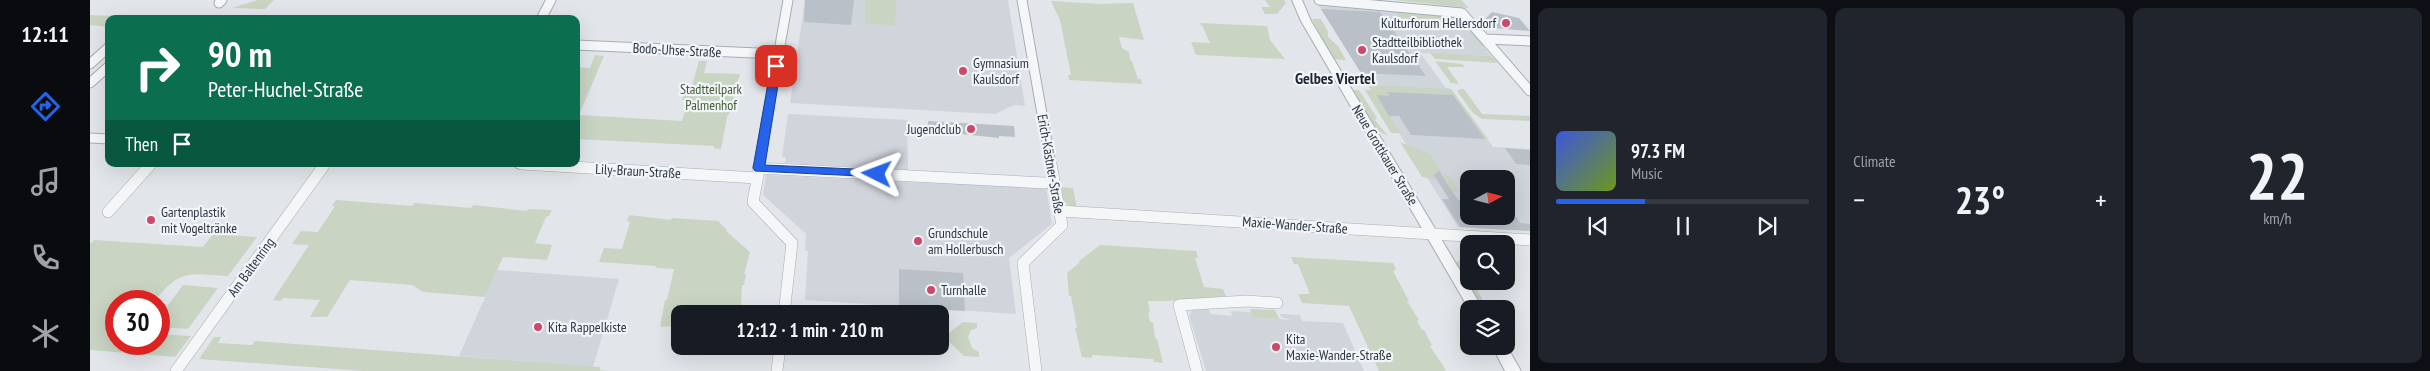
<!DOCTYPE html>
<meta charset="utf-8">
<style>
:root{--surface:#171b24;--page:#20242c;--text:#f1f3f6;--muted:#9ea1a6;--line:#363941;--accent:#2563eb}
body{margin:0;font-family:"PT Sans Narrow",sans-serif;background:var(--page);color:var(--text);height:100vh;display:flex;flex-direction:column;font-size:19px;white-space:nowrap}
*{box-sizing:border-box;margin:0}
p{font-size:16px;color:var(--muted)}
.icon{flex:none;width:28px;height:28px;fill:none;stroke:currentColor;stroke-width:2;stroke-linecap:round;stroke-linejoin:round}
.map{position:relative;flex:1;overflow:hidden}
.side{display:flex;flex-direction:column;gap:8px;padding:8px;background:#0d0f14;width:900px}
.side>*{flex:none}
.hud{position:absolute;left:15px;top:15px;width:475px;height:152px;border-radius:10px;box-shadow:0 5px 20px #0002;background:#0b6e4f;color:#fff;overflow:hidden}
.needle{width:32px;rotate:83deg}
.fabs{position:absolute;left:1370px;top:170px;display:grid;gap:10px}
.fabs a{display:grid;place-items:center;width:55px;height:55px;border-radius:10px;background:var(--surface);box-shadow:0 5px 20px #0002;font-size:25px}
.speed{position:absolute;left:15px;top:290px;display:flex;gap:10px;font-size:25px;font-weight:700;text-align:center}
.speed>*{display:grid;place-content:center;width:65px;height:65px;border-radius:50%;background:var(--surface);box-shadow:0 5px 20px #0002;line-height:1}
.speed .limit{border:8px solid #d22;background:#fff;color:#111}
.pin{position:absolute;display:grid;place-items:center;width:42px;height:42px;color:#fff;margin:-21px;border-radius:10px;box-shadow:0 2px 8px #0006}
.me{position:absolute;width:55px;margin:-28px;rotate:273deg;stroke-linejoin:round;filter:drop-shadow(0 0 4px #0008)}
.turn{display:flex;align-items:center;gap:18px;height:105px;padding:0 20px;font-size:22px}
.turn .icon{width:65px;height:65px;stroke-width:2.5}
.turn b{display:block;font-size:35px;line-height:42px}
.then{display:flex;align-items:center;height:48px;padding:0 20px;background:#0003;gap:10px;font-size:19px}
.big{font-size:38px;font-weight:800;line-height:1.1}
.side .card{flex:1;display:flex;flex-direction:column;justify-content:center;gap:8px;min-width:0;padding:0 18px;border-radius:10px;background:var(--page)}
.side .dial{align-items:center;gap:0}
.dial b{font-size:65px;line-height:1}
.song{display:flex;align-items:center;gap:15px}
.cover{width:60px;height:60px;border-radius:8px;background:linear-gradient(135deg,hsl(230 70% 55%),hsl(80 70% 35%))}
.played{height:5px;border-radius:2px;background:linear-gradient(90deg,var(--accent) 35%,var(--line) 35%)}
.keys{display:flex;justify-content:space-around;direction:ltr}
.heat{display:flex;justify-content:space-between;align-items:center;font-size:28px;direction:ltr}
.side .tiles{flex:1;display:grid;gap:8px;grid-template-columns:repeat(3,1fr)}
.trip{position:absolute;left:581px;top:305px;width:278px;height:50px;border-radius:10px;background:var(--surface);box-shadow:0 5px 20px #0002;font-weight:800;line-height:50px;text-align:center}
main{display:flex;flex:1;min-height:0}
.menu{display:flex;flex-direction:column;width:90px;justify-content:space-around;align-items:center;background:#090b0e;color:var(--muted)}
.menu .icon{width:35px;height:35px}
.menu .current{color:var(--accent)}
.menu b{font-size:22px;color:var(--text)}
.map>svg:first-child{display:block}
</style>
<main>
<nav class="menu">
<b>12:11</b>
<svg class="icon current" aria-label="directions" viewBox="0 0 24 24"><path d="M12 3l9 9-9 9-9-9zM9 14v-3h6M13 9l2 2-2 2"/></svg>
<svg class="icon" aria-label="music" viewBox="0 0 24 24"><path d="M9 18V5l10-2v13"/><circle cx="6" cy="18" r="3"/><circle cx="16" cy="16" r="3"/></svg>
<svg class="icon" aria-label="phone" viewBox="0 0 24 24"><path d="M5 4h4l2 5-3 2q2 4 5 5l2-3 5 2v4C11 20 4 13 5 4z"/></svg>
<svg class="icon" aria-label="climate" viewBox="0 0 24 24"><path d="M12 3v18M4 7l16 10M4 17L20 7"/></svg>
</nav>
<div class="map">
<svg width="1440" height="371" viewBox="0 0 1440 371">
<rect width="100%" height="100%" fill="#e2e6ea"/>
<path fill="#d0d5dc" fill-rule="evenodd" d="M715,0H918L935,106L924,105L905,114L700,103Z
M1229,6L1369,17L1401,56L1330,53L1356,88L1361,89L1403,147L1440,149V231L1368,227ZM1379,179H1416V216H1379Z
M698,114L817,120L818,170L695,163L696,157H692Z
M676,175L858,184L860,181L893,183L900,187L906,183L956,186L962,224L919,258L926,314L715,300L718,251H715L716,234L673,195Z
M407,270L529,279L503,367L369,356Z
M1118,308L1121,314L1142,316L1141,311L1161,312L1163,317L1201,320L1191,317L1190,314L1210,315L1212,321L1253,323L1274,371H1116L1099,315L1103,309Z"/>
<path fill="#c9d4c3" d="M168,0H184L175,9L142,8Z
M775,0H806L805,25L775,24Z
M1175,0H1194L1196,3L1187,14H1175L1171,7H1180Z
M1304,0H1371L1379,8Z
M961,1L1010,4L1043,3L1054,40L1029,37L1032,48L1039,52L1040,60L1042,61L1048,79H1051L1052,84L979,80L978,75H981L970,20Z
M1305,11L1369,17L1394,46H1391L1377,29L1316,26Z
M0,15L44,17L19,19V27L0,25Z
M1222,19H1231L1238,32V37L1248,46L1256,60L1243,59Z
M1109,23L1177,26L1180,40L1195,59L1106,55L1101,42L1120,43L1113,27Z
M1340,53L1401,56L1408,63L1345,59Z
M505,55L514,56L489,115L592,121L598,101L592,100L596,86L601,87V90L609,61H617L614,73L650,74L643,97H644L641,106L642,109L637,117L631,149L624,148V146L486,139V67L500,68Z
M1345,61L1372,64L1375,67H1357L1369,84L1361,83Z
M1278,85L1361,89L1398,139H1395L1363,95L1298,92L1300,96L1288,95L1310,133H1301L1275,90H1281Z
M1371,89H1374L1392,114L1440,116V121L1392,119L1383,113L1367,91Z
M1262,90H1269L1287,118L1285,120L1298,136L1286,130Z
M1310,142L1340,154L1352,173L1360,177L1367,188V192H1362L1356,181L1332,177Z
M970,187L983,188L987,209L973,202Z
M246,200L322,206L324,203L381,208L383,205L437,211L438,209L462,210L459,216L456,217L445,243L462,245L457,260L413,257L395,297L333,292L322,285L260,280L237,317H220L230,300L193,298L191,301L183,300L219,245L202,244L211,231L228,232L245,206H242Z
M539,215L581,220L582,218L628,221L637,230L636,231L660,252L654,274H656L654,285H652L651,305H649L650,314H590V325L570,327L575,300H577L584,269L566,268V266L509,262L514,248L532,249L540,222L537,221Z
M123,234L167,237L138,276C101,274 90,268 65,301H26V344H69V334L101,336L85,357L0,350V244L4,240L113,247Z
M1010,245L1106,251L1108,258H1105L1114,287L1133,289L1136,296C1110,298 1084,302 1058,301L1060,312L1058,313L1060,322H1063L1065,338L1067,339L1073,363L1064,362L1063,359L1002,355V358L992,357L985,328H987L981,296H979L977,273L990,262L989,261Z
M1201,257L1303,263L1306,270L1303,271L1319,301H1317L1329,320L1327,321L1332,330H1334L1342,345L1340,346C1345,355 1351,361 1356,371H1289L1259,306L1212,303L1208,294H1220L1208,264H1204Z
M1371,260L1377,263H1371L1379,276V281H1382L1398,309H1393L1366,262Z
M93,285L128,288L98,329L69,327V317Z
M1160,309L1185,310L1189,319L1162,317Z
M873,322L887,323V328L881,330L878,337L882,348L889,352V357L874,356L854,337Z
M124,337H131L128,343L162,345L165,341L510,367V370L519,371H274L109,359Z"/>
<path fill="#b9c0c7" d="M715,0H764L761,25L714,22Z
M1231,9L1290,12L1336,76L1271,73Z
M1402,12L1429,18L1440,31L1403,28L1395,19Z
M1297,92L1363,95L1395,139L1321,135L1309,116H1299L1294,108L1287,95L1300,96Z
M838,121L924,126L925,137L909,136V138L862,133V135L838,132Z
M1415,148L1440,150V165L1426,164Z
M1349,171L1368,200H1379V216H1416V202L1430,223L1440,224V231L1370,227L1352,199H1359L1344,175Z
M809,269L873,273L875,311L809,307Z"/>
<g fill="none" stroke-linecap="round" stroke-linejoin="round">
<defs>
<path id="minor-far1" d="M932,0L961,165
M1229,0L1372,13L1440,91
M129,3L132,0
M451,19L461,0
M1396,39L1440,41
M486,45L688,54
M0,64L19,47
M0,83L19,66
M0,138L19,139
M429,164L454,165
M60,165L61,164
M669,165L698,0"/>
<path id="minor" d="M432,164L667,178
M670,164L663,202L702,243L694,314
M668,168L955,183
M970,211L1440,240
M18,212L61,164
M86,371L235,164
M687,371L690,346
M946,371L933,263L972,225L961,164
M1107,371L1089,305L1157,301L1187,303"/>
<path id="tertiary" d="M1202,0H1212L1221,21L1393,309H1379L1211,21Z
M1416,345L1431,371H1415L1402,346Z"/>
</defs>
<use href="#minor-far1" stroke="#a7adb4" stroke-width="11"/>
<use href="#minor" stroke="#a7adb4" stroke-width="12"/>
<use href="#tertiary" stroke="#a7adb4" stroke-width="2"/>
<use href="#minor-far1" stroke="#f5f6f8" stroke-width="9"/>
<use href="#minor" stroke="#f5f6f8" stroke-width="11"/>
<use href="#tertiary" fill="#f5f6f8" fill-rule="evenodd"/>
</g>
<path fill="#2563eb" stroke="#184099" d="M686,63L691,66L675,165L787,170L792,174L791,177L665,171L663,168L681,66Z"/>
<g fill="#cd4969" stroke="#f2f5f8" stroke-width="2">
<circle cx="1416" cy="23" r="5"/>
<circle cx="1272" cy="50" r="5"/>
<circle cx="873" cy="71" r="5"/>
<circle cx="881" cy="129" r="5"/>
<circle cx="61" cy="220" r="5"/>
<circle cx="828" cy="241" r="5"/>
<circle cx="841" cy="290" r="5"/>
<circle cx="448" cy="327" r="5"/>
<circle cx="1186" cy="347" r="5"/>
</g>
<g text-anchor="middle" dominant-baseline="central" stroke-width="4.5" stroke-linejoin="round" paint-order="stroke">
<g font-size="14" fill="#2a3542" stroke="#f2f5f8" text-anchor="start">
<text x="1406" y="23" text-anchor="end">Kulturforum Hellersdorf</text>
<text x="1282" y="42">Stadtteilbibliothek<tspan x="1282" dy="16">Kaulsdorf</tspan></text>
<text x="883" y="63">Gymnasium<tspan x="883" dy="16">Kaulsdorf</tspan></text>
<text x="871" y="129" text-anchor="end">Jugendclub</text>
<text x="71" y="212">Gartenplastik<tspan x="71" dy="16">mit Vogeltränke</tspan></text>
<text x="838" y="233">Grundschule<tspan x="838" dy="16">am Hollerbusch</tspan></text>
<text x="851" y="290">Turnhalle</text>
<text x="458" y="327">Kita Rappelkiste</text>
<text x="1196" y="339">Kita<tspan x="1196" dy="16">Maxie-Wander-Straße</tspan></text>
</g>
<g font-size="14" fill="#2a3542" stroke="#f2f5f8">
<text transform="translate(587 50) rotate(3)">Bodo-Uhse-Straße</text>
<text transform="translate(1295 155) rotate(59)">Neue Grottkauer Straße</text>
<text transform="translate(961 164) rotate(80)">Erich-Kästner-Straße</text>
<text transform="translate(548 171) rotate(3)">Lily-Braun-Straße</text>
<text transform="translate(1205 225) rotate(4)">Maxie-Wander-Straße</text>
<text transform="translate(161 267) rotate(-54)">Am Baltenring</text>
</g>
<g font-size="14" fill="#425e38" stroke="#f2f5f8">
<text x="621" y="89">Stadtteilpark<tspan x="621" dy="16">Palmenhof</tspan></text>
</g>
<g font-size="16" font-weight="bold" fill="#1c2633" stroke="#f2f5f8">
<text x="1245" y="78">Gelbes Viertel</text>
</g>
</g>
</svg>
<div class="fabs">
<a><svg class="needle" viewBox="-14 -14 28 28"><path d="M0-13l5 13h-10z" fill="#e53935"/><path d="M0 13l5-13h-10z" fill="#9ea1a6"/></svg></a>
<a><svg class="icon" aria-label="search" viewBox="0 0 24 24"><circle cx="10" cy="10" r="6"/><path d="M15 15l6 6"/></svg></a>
<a><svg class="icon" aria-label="layers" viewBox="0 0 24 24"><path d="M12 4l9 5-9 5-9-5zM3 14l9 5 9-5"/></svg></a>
</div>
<div class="speed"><div class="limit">30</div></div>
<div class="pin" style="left:686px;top:66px;background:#d93025"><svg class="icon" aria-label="arrive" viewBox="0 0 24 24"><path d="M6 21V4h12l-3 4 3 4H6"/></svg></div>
<svg class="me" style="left:787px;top:174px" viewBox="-20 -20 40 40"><path d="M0-17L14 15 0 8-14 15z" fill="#2563eb" stroke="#fff" stroke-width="4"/></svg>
<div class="trip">12:12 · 1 min · 210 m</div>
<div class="hud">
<div class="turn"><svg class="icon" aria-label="right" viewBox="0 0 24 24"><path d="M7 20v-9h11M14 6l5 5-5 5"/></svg><div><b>90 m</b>Peter-Huchel-Straße</div></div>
<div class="then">Then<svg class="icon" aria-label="arrive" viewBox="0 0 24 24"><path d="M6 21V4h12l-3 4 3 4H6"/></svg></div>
</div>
</div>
<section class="side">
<div class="tiles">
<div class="card">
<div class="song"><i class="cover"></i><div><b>97.3 FM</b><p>Music</p></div></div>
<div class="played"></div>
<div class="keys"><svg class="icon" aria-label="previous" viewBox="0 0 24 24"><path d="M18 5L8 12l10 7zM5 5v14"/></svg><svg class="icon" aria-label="pause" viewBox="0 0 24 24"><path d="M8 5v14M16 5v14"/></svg><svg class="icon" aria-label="next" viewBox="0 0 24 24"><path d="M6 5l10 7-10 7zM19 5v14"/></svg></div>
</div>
<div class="card"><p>Climate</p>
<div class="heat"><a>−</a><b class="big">23°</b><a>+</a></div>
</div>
<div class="card dial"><b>22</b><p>km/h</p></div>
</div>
</section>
</main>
